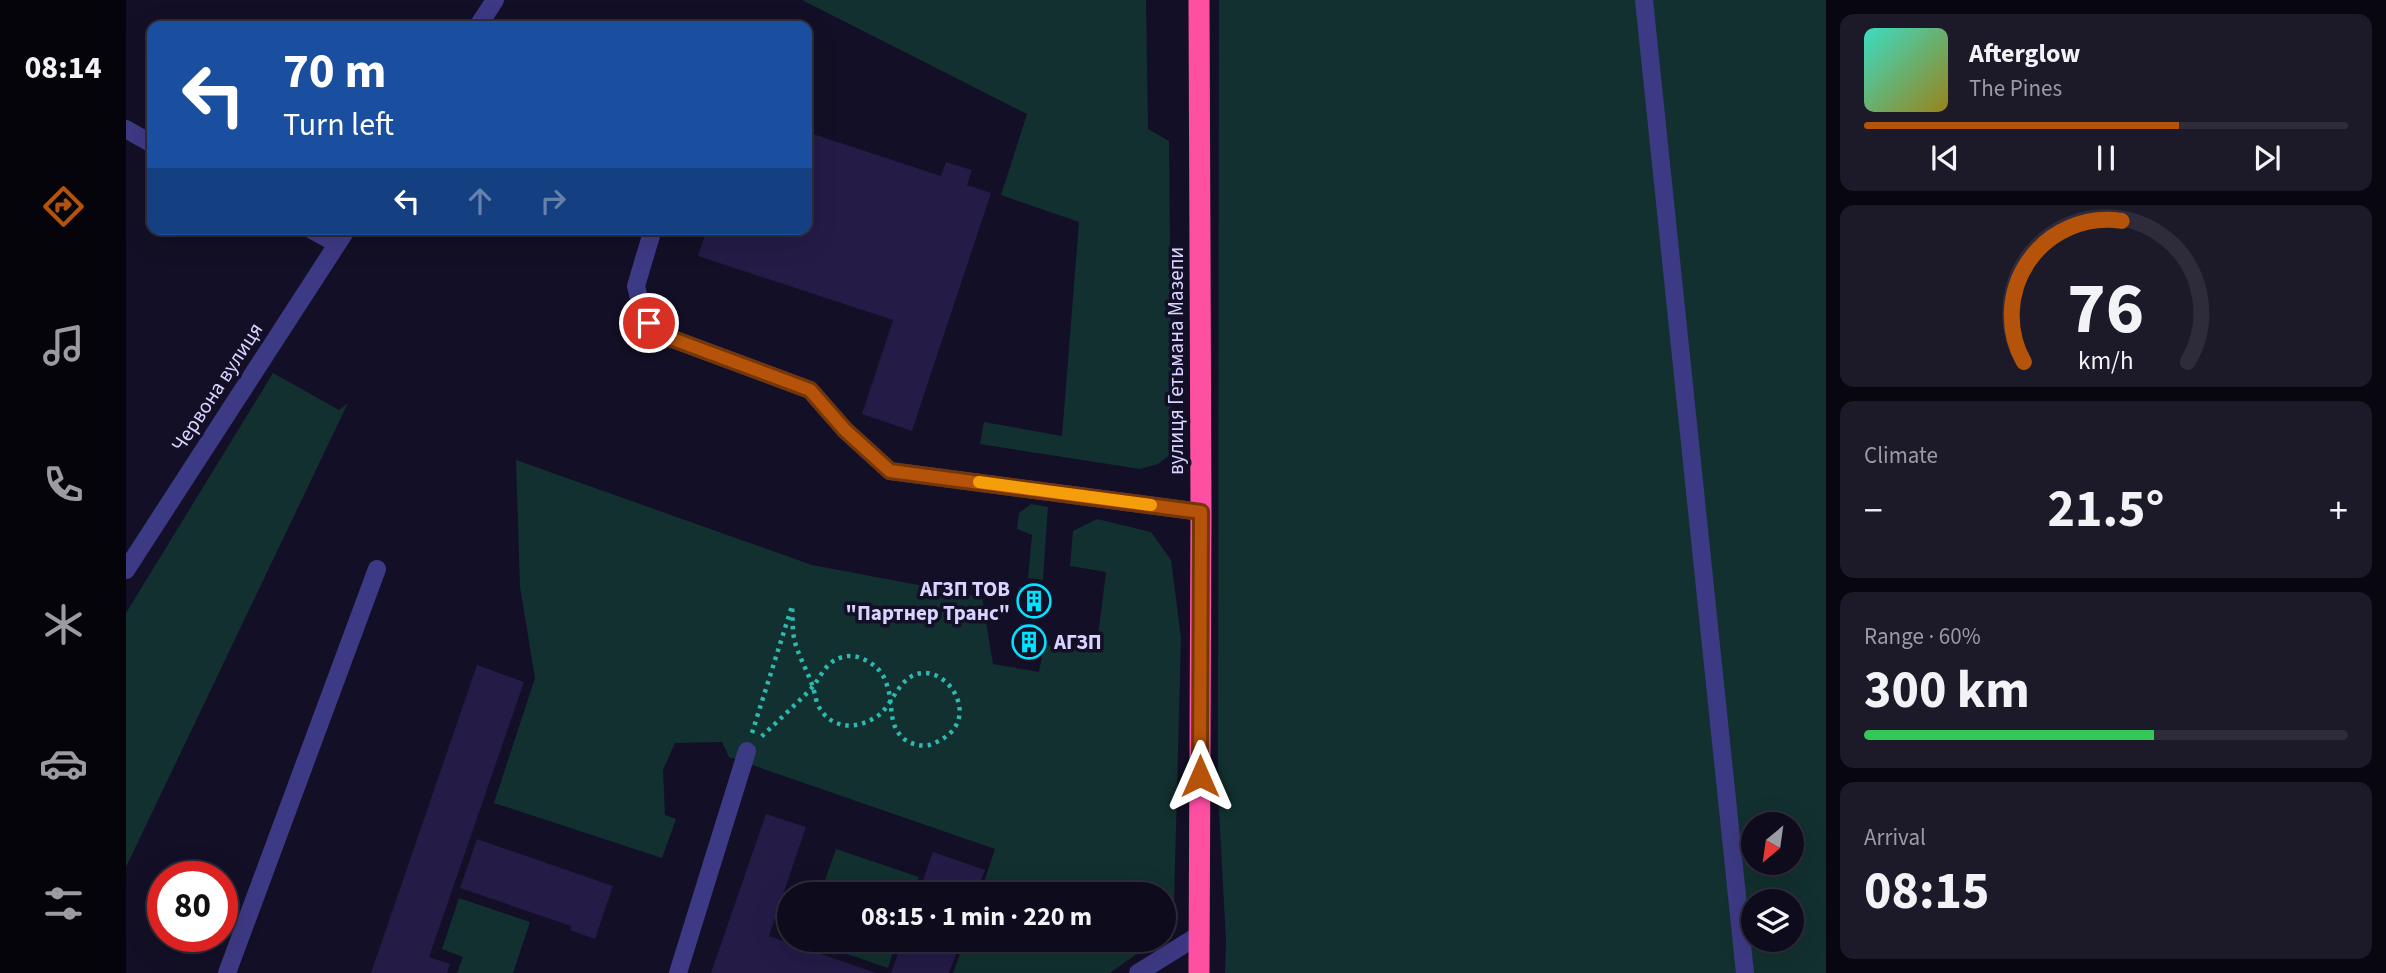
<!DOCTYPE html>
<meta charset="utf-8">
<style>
:root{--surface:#0e0b1c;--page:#1c1929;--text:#f1f3f6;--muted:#9b9ba3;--line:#2e2b3b;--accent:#b45309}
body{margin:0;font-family:"Source Sans 3",sans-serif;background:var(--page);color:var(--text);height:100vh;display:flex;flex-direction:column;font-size:26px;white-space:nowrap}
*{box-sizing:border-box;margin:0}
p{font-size:23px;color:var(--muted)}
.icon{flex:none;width:38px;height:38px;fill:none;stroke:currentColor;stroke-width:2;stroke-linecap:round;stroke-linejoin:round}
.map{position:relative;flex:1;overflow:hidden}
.details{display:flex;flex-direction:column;gap:14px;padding:14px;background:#08060f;width:560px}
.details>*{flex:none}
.banner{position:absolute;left:21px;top:21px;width:665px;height:214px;border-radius:14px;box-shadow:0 7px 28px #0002,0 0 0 2px var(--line);background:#1a4fa0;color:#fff;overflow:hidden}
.needle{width:46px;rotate:209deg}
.buttons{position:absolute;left:1615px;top:812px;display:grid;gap:14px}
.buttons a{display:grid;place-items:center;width:63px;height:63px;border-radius:50%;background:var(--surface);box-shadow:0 7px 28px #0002,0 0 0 2px var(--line);font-size:35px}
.speed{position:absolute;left:21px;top:861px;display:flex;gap:14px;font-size:35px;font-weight:700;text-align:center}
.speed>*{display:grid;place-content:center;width:91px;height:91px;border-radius:50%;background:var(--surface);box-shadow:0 7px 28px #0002,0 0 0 2px var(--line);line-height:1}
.speed .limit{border:10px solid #d22;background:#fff;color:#111}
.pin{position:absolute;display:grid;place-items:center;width:60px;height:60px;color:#fff;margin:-30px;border:4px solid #fff;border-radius:50%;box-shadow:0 2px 7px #0007}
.me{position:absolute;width:77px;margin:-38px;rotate:0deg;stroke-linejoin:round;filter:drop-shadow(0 0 5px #0008)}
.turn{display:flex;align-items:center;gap:24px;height:147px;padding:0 21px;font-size:32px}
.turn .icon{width:91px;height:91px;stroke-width:2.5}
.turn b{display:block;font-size:49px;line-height:60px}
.lanes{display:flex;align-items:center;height:66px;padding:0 21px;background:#0003;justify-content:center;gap:35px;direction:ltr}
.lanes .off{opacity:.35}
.big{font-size:52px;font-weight:700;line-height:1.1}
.details .card{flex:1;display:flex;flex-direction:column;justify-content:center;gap:10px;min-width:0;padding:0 24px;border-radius:14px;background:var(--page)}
.details .dial{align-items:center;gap:0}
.dial svg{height:182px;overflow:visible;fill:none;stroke:var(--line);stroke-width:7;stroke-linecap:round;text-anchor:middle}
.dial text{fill:var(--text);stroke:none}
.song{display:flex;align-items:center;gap:21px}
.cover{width:84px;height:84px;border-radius:10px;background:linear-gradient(135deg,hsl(170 70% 55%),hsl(50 70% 35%))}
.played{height:7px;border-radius:4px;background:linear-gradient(90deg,var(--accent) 65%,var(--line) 65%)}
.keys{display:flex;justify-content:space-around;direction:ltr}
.heat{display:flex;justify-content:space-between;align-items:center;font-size:38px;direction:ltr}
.charge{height:10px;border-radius:5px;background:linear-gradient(90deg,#34c759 60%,var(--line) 0)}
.trip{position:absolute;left:651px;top:882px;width:399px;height:70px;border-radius:35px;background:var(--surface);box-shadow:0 7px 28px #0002,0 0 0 2px var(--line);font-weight:700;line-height:70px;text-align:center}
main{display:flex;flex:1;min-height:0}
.menu{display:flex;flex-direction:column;width:126px;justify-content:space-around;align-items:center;background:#06040b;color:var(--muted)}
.menu .icon{width:49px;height:49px}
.menu .active{color:var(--accent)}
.menu b{font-size:32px;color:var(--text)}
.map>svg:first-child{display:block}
</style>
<main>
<nav class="menu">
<b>08:14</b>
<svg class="icon active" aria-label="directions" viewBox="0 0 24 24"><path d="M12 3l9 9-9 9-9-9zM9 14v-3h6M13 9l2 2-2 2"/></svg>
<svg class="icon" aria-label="music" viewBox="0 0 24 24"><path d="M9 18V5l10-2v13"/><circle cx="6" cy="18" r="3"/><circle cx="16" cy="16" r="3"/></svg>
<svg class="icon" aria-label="phone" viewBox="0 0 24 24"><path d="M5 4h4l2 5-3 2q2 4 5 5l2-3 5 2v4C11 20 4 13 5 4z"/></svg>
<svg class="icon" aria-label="climate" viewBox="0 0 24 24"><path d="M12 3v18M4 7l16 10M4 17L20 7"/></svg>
<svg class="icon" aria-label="car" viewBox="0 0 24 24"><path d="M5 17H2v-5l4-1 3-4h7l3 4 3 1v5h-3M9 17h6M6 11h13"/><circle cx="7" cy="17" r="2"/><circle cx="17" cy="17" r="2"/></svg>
<svg class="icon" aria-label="filters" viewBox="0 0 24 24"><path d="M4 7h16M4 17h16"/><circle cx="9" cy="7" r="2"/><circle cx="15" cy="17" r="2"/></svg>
</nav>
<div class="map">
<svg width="1700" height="973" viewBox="0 0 1700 973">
<rect width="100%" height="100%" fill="#130f26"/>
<path fill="#12302f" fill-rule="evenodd" d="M676,0H1020L1022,129L1043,141L1046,453L1032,464L1014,469L854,444L858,422L936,436L953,222L875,195L901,114Z
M1093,0H1700V973H1099L1100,941L1092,791ZM1628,824H1666V863H1628ZM1628,901H1666V940H1628Z
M147,373L213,410L222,403L0,867V613Z
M390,460L686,565L856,597L867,664L913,672L918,645L970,652L980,572L944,566L947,531L971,519L1025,532L1045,560L1055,638L1048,903L1038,920V894H854L869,849L603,757L596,742L549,743L537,770L539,815L550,819L536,858L368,803L409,678L394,587Z
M905,504L922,507L917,580L902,578L906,535L891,529L893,513Z
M710,849L793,877L787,894H694Z
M333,898L404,922L387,973H331L337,957L316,949Z
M680,940H771L762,968Z
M839,940H1026L1023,945L984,973H827Z"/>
<path fill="#241b47" d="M681,132L815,176L820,162L846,170L841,185L865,193L786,431L736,414L767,320L572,256L581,229H681Z
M893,587L925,592L922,614L890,610Z
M894,624L915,627L912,660L890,657Z
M351,665L398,682L303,957L324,964L321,973H245Z
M640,814L680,827L643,936L750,973H585Z
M351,839L487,886L469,939L444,930L445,926L334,888Z
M807,852L859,870L850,894H792Z
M777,940H835L823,973H765Z"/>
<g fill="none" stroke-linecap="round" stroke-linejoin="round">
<path stroke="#2fb8b0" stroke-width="4.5" stroke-dasharray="3.5 5" stroke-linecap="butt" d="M626,733L666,606C667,616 666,628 668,638C671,653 680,668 685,682C688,689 689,696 691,703C703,730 731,731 753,715C768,703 774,673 798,673C823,673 843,706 829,727C824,736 812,742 803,745C795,747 785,744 778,739C761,724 768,705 761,685C757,672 750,665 737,659C731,656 723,655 717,657C699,661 695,678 684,690C668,706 651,722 634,738"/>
<path stroke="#3d3a85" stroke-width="18" d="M1518,0L1619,973
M352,26L369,0
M0,129L26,144
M184,229L211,244
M527,229L510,286L516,311L523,323L544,338L684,390L719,430L764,471L1075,512
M0,570L221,229
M101,973L251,569
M552,973L621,751
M1012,973L1073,935"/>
<path stroke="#ff4fa3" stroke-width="21" d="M1073,0L1075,512L1073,973"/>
</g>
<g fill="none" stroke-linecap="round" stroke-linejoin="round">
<defs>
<path id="route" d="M523,323L544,338L684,390L719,430L764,471L1075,512L1074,776"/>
</defs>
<use href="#route" stroke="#753606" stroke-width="18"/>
<use href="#route" stroke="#b45309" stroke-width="12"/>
<path stroke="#f59e0b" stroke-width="12" d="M853,482L1025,505"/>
</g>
<defs>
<symbol id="building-ring" viewBox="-11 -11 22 22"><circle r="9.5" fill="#130f26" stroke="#00e5ff" stroke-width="1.5"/><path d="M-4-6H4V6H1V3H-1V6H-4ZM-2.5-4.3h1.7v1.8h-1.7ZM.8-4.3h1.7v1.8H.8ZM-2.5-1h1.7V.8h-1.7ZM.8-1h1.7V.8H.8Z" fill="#00e5ff"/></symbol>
</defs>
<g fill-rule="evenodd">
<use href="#building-ring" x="889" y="582" width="38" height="38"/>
<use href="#building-ring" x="884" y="623" width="38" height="38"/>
</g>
<g text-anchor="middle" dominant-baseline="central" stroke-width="7" stroke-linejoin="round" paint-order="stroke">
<g font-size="21" fill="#d9d4ff" stroke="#130f26">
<text transform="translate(1050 361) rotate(-90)">вулиця Гетьмана Мазепи</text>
<text transform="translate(91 387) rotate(-57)">Червона вулиця</text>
</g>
<g font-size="21" font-weight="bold" fill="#d9d4ff" stroke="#130f26" text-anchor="end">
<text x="884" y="589">АГЗП ТОВ<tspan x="884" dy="24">"Партнер Транс"</tspan></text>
<text x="928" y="642" text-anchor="start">АГЗП</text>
</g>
</g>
</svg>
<div class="buttons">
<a><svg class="needle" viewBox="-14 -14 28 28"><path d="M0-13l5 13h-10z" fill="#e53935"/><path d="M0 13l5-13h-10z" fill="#9b9ba3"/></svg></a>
<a><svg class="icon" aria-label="layers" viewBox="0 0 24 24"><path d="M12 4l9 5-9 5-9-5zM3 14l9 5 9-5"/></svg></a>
</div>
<div class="speed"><div class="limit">80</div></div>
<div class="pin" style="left:523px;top:323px;background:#d93025"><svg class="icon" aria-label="arrive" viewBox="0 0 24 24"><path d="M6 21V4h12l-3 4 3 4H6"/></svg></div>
<svg class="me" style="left:1074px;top:776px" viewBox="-20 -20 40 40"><path d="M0-17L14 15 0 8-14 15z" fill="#b45309" stroke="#fff" stroke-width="4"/></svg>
<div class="trip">08:15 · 1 min · 220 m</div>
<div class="banner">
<div class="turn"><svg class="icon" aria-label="left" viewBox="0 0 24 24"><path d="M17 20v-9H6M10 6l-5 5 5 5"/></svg><div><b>70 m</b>Turn left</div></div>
<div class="lanes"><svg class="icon" aria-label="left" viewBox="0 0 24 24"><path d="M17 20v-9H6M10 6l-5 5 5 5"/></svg><svg class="icon off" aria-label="ahead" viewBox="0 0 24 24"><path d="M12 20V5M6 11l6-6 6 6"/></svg><svg class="icon off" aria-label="right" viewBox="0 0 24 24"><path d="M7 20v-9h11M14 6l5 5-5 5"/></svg></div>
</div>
</div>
<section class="details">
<div class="card">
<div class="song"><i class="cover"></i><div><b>Afterglow</b><p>The Pines</p></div></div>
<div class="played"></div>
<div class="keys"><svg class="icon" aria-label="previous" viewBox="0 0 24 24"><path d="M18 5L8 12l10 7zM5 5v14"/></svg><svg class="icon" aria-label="pause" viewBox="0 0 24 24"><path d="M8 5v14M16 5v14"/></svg><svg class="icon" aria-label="next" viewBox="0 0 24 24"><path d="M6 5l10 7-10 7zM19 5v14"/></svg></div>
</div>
<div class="card dial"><svg viewBox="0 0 100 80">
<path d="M14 69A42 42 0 1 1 86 69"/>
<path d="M14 69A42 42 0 0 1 57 7" stroke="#b45309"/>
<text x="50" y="56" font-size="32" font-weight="700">76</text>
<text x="50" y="72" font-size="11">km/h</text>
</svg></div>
<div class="card"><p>Climate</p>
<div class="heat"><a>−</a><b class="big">21.5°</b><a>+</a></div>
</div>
<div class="card"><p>Range · 60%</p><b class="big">300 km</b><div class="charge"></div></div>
<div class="card"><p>Arrival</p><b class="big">08:15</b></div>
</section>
</main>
